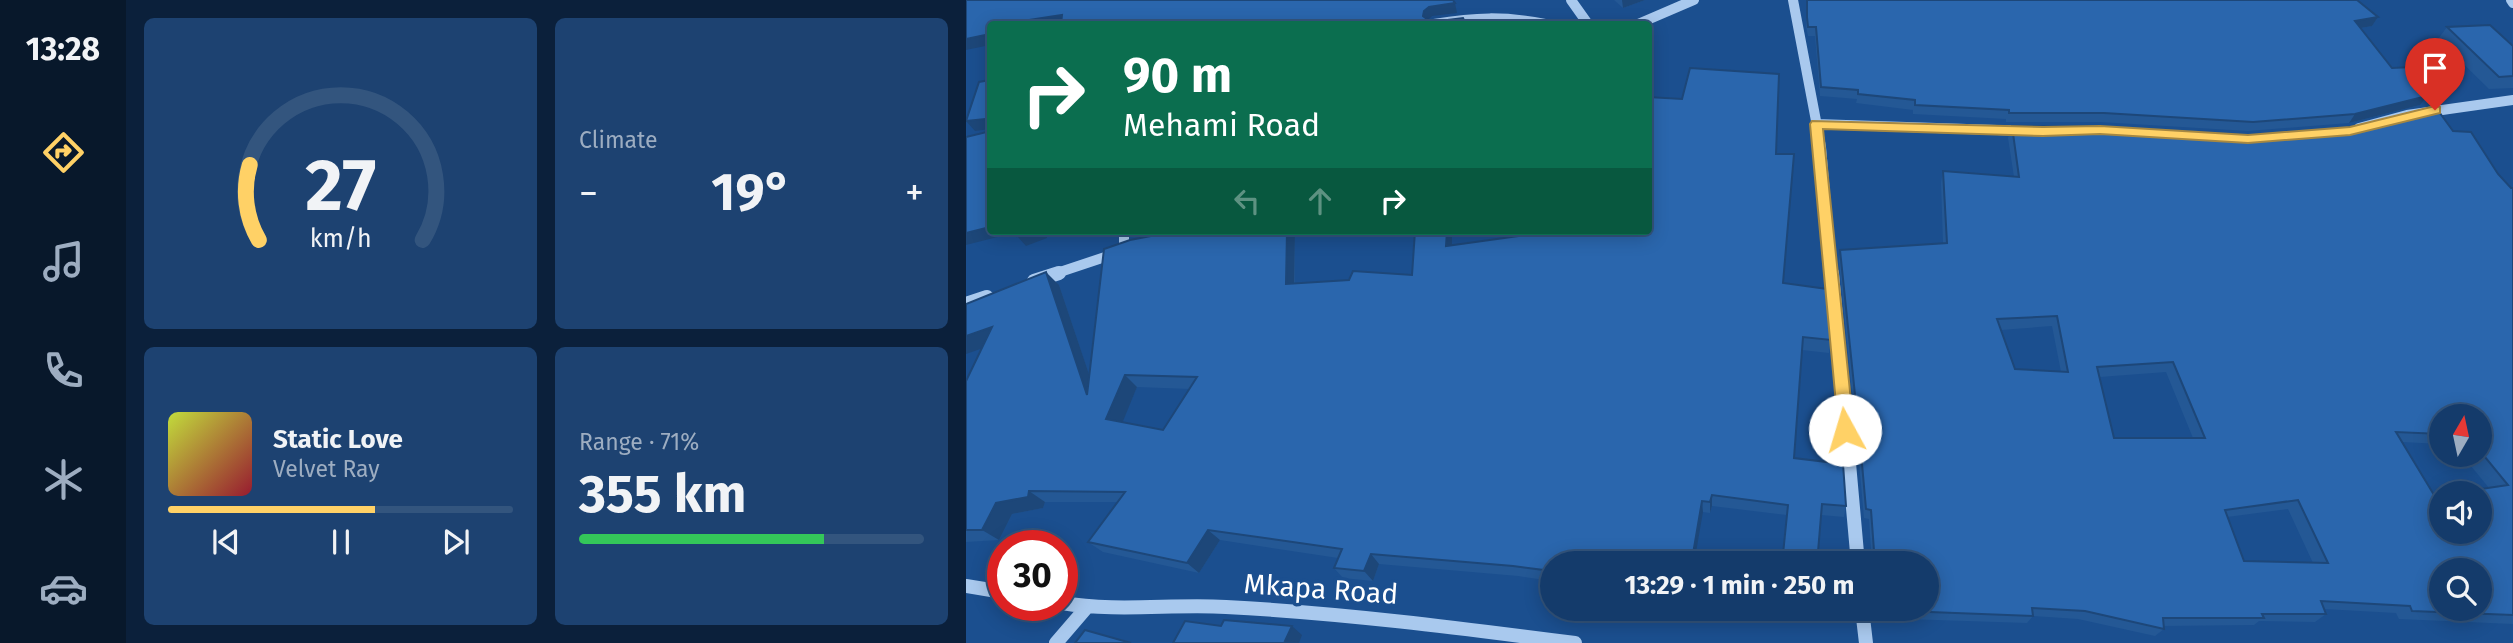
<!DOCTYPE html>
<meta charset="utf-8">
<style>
:root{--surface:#143b6b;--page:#1d4271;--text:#f1f3f6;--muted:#9dadc1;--line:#33557e;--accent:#ffd166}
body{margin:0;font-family:"Fira Sans",sans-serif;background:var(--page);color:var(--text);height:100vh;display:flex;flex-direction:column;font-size:26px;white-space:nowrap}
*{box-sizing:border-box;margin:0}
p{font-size:23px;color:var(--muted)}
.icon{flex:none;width:38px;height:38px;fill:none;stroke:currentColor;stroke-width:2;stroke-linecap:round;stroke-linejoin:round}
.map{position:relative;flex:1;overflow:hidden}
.drawer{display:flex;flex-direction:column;gap:18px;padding:18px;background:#0b203b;width:840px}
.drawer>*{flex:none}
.banner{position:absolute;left:21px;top:21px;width:665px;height:214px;border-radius:7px;box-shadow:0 4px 18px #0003,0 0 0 2px var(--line);background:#0b6e4f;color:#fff;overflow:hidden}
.needle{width:46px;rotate:9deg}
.tools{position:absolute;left:1463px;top:404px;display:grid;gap:14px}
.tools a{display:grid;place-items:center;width:63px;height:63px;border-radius:50%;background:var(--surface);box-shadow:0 4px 18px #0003,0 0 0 2px var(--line);font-size:35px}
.speed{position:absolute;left:21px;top:530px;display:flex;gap:14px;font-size:35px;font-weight:700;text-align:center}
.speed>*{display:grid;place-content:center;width:91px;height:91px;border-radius:50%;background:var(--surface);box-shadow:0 4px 18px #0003,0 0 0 2px var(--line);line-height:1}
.speed .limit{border:10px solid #d22;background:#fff;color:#111}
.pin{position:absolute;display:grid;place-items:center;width:60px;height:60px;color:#fff;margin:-72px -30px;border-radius:50% 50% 50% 0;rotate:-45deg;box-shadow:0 0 7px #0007}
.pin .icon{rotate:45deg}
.me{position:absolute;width:77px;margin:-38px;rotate:354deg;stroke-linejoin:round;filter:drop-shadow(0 0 5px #0008)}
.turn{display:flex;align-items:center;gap:24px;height:147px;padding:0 21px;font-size:32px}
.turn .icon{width:91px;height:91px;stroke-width:2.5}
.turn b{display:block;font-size:49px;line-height:60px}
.lanes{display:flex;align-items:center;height:66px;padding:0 21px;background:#0003;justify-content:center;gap:35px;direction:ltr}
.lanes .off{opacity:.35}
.big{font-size:52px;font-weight:700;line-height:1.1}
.drawer .tile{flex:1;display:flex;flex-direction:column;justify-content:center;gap:10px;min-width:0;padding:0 24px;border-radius:10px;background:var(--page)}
.drawer .dial{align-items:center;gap:0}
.dial svg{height:182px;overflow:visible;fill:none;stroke:var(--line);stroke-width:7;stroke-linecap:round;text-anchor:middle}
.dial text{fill:var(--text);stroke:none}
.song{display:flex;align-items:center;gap:21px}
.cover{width:84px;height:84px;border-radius:10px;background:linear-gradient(135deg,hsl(70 70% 55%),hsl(350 70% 35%))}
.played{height:7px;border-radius:4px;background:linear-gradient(90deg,var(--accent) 60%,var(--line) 60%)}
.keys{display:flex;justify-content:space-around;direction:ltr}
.heat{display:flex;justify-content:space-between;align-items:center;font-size:38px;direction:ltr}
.charge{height:10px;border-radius:5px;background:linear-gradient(90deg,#34c759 71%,var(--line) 0)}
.drawer .tiles{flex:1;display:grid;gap:18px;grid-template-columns:repeat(2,1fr)}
.trip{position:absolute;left:574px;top:551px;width:399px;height:70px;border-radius:35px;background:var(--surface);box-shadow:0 4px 18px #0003,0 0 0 2px var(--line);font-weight:700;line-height:70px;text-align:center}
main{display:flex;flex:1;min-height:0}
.tab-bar{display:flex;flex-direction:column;width:126px;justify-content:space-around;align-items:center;background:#08182b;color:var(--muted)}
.tab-bar .icon{width:49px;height:49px}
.tab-bar .on{color:var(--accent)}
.tab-bar b{font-size:32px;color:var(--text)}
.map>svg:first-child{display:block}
</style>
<main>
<nav class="tab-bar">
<b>13:28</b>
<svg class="icon on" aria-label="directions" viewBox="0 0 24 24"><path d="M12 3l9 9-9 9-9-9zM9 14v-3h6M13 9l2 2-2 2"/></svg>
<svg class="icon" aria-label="music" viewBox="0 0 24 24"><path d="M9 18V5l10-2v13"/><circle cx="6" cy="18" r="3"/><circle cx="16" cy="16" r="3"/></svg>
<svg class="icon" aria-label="phone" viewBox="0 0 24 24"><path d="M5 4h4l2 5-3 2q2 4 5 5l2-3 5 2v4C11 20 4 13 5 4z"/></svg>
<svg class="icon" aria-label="climate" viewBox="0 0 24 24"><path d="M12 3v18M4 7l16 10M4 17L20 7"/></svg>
<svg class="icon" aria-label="car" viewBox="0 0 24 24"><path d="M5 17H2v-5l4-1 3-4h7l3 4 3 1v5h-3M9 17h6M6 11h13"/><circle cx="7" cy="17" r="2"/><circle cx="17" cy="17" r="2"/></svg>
</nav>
<section class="drawer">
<div class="tiles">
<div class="tile dial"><svg viewBox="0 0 100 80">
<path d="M14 69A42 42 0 1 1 86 69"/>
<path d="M14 69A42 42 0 0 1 10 36" stroke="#ffd166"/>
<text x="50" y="56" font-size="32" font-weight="700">27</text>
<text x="50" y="72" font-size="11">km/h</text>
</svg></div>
<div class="tile"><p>Climate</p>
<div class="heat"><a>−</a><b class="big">19°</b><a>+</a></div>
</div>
<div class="tile">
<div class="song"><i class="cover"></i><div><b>Static Love</b><p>Velvet Ray</p></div></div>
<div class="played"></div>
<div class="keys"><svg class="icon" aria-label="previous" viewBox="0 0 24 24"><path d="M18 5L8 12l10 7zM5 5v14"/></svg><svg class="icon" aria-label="pause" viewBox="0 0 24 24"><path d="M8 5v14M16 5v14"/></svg><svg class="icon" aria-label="next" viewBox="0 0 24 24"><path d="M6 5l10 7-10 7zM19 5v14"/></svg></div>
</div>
<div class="tile"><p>Range · 71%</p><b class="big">355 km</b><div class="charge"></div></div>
</div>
</section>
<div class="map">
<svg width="1547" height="643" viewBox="0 0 1547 643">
<rect width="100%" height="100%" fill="#1b4f8f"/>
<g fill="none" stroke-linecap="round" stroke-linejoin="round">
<path stroke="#a9c9ee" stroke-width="10" d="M605,0L622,24
M827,0L855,147L866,274
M1545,0L1547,3
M468,24C509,17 538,16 579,24
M672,24L728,0
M850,124L1061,131
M1393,128L1441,115L1547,100
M158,231V251
M88,274L151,253"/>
<path stroke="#a9c9ee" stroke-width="14" d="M866,273L892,564
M68,281L93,273
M0,304L21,297
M0,586L37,592
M96,603C150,612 206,604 260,607C377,613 493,628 609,643
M896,609L900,643
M90,643L121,607"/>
</g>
<path fill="#245895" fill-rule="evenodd" d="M648,0H679L657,8Z
M841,0L1412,17L1406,26L1395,28L1454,105L1383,123L1282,131L1134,122H1040V119L947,114V110L890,103L891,99L854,96L849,36H842L840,26Z
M1481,27L1547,46V88L1523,89L1472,39Z
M1046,126L1289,136L1487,131L1532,174L1545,188H1547V624L1433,619L1430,613L1358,609L1360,614L1349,622L1293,621L1288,625L1197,626L1198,629L1189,636L1112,619L1067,616L1061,623L909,618L908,609H961V564H906L903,519L898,518L892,451V424H889L873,261L874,250L977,243L975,183L977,171L1048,177L1042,138ZM1086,326L1095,372L1049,369L1035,330ZM1200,372L1227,438H1148L1134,377ZM1475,416H1514V455H1496L1523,488L1468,495L1436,442L1475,444ZM1322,509L1347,563L1278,561L1261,517Z
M810,154L817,283L865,340L863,353L836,350L828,458L880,506L878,517L855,515H821L746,506L744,513L737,512L586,564V581L552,576L413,564L407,581L377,578L368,568L372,558L254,540L233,573L137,552L122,542L151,502H79L77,508L46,514L33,540L0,542V381L93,285L123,375L329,231V284L446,275L449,231H486V245L589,232ZM171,387L224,389L197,430L156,422Z
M760,609H847L845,620Z"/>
<path fill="#1d4779" d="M656,0H679L657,8Z
M489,3L491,13L466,16L461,21L457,16L458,11L463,7Z
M96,15L103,24H36Z
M1412,17L1406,26L1383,30L1389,21Z
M24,34V45L0,50V39Z
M1461,96L1454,105L1383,123L1389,114Z
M19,119L24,126V129L9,131L0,121Z
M24,227V231H55L0,245V233Z
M64,231H81V238L60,246L51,236Z
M321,231H329L328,297L320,284Z
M481,231H486V259L480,246Z
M80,272L93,285L134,407L121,395Z
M26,327L40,340L0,354V336Z
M159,375L171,387L153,431L140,419Z
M63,491L79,502L77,508L46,514L33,540L16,530L30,503Z
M746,495V506L744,513V502Z
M736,501L737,512L728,564L727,554Z
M242,530L254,540L233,573L221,563Z
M405,554L413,564L407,581L398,571Z
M326,626L336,635L333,643L319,641Z"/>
<path fill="#2a66ad" stroke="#1d4779" stroke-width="2" fill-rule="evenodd" d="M0,0H487L489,3L463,7L458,11L457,16L465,22L497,18L500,24H95L96,15L36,24H24V34L0,39Z
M841,0H1391L1412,17L1389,21L1426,68L1446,67L1461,96L1389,114L1287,122L1138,113H1043V110L949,105V100L892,94V90L855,87L850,27H842L841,17Z
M1524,25L1547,46V76L1533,77L1481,27Z
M724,68L813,74L810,154H828L817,283L861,289L865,340L837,337L828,458L877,464L880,506L856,504L851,564H816L822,505L746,495L744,502L736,501L727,554L805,564H586V571L547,566L405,554L398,571L368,568L376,549L242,530L221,563L122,542L159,492L63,491L62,497L30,503L16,530H0V381L26,327L0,336V304L80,272L121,395L138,249L164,240L211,231H321L320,284L383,280L387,271L446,275L449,231H481L480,246L589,231H682V97L716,99ZM159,375L231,377L197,430L140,419Z
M24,80V227L0,233V137L21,132L23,125L19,119L0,121L13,82Z
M1471,109L1487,131L1505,132L1532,174L1545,188H1547V615L1446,611L1444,606L1355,601L1360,614H1296L1298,618H1197L1198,629L1119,611L1066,608L1067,616L912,610V609H961V564H909L905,510L900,509L894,441V414H891L874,250L981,243L977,171L1053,177L1046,126L1139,127L1289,136L1393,127ZM1091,316L1102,372L1049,369L1031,319ZM1207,362L1239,438H1148L1131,367ZM1475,416H1514V451L1542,485L1481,494H1514V532H1475V494L1468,495L1430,432L1475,434ZM1332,500L1362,563L1278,561L1259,510ZM1475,570H1514V609H1475Z
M50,231H64L51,236Z
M831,609H847V611Z
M258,620L326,626L319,641L333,643H207L219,621L255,626Z
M119,630L165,643H109Z"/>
<path fill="#ffd166" stroke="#a68842" stroke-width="2" d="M1469,106L1474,107V113L1384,135L1282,143L1134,134L1077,136L857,129L888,430L885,436L879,438L873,436L844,124L846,121L1077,127L1134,126L1282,135L1384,127Z"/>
<g text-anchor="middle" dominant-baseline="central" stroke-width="7" stroke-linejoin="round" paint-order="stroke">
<g font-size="28" fill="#fff" stroke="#1b4f8f">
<text transform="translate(355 589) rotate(4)">Mkapa Road</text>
</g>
</g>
</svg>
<div class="tools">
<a><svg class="needle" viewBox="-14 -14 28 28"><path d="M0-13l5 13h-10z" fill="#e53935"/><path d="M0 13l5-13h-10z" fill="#9dadc1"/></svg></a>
<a><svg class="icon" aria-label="sound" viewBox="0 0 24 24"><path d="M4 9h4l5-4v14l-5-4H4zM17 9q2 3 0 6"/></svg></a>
<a><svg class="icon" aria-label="search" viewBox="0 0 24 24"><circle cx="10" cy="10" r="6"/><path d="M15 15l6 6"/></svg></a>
</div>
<div class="speed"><div class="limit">30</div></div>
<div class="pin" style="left:1469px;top:110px;background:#d93025"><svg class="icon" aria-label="arrive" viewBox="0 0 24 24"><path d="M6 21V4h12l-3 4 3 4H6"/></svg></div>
<svg class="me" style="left:879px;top:430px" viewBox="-20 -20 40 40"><circle r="19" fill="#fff"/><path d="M0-13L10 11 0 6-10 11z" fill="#ffd166"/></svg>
<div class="trip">13:29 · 1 min · 250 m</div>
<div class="banner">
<div class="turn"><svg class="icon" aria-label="right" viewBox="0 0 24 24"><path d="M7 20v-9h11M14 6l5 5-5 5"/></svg><div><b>90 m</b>Mehami Road</div></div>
<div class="lanes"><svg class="icon off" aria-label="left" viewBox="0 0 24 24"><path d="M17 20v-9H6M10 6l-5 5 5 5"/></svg><svg class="icon off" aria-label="ahead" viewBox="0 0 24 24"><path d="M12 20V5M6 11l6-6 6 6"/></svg><svg class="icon" aria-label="right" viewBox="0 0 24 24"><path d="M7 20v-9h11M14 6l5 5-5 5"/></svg></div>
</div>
</div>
</main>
